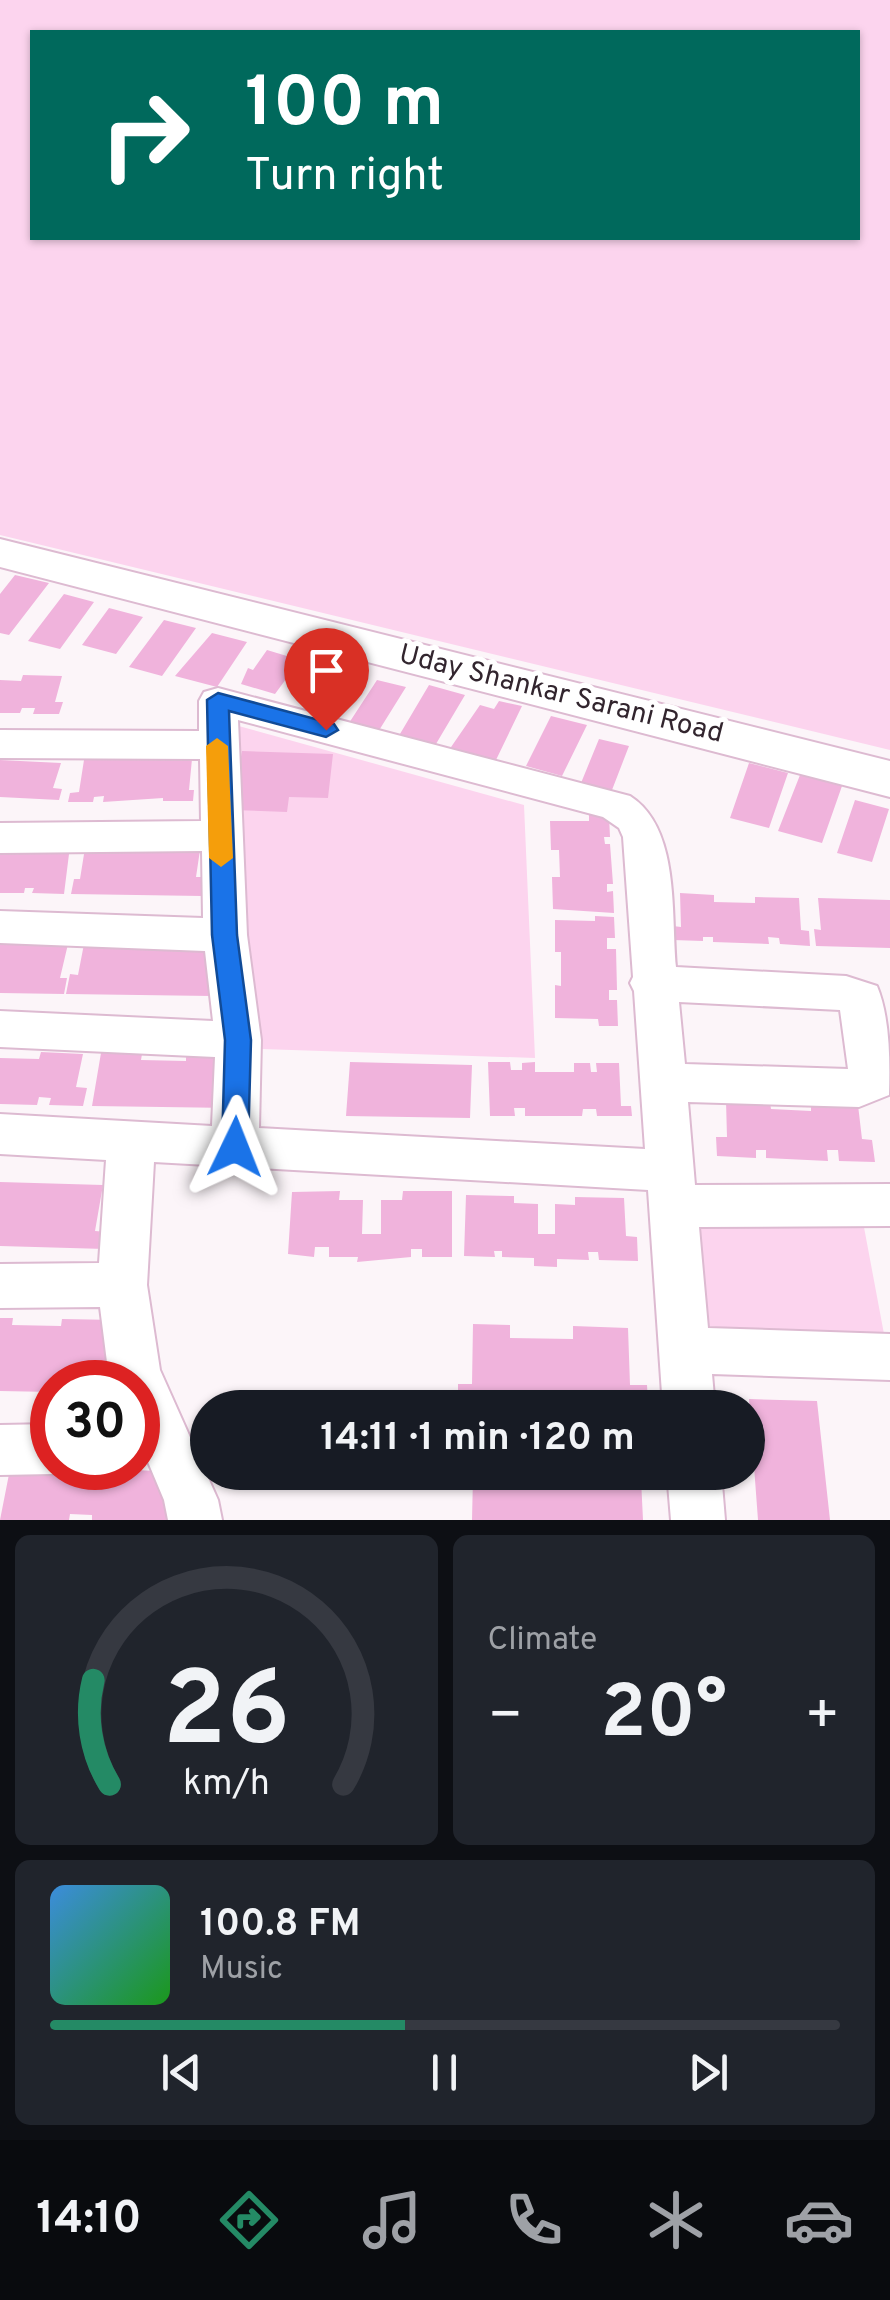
<!DOCTYPE html>
<meta charset="utf-8">
<style>
:root{--surface:#171b24;--page:#20242c;--text:#f1f3f6;--muted:#9ea1a6;--line:#363941;--accent:#248a65}
body{margin:0;font-family:Overpass,sans-serif;background:var(--page);color:var(--text);height:100vh;display:flex;flex-direction:column;font-size:38px;white-space:nowrap}
*{box-sizing:border-box;margin:0}
p{font-size:32px;color:var(--muted)}
.icon{flex:none;width:55px;height:55px;fill:none;stroke:currentColor;stroke-width:2;stroke-linecap:round;stroke-linejoin:round}
.map{position:relative;height:1520px;overflow:hidden}
.sheet{display:flex;flex-direction:column;gap:15px;padding:15px;background:#0d0f14;flex:1}
.sheet>*{flex:none}
.guide{position:absolute;left:30px;top:30px;width:830px;height:210px;border-radius:0px;box-shadow:0 2px 8px #0004;background:#00695c;color:#fff;overflow:hidden}
.speed{position:absolute;left:30px;top:1360px;display:flex;gap:20px;font-size:50px;font-weight:700;text-align:center}
.speed>*{display:grid;place-content:center;width:130px;height:130px;border-radius:50%;background:var(--surface);box-shadow:0 2px 8px #0004;line-height:1}
.speed .limit{border:15px solid #d22;background:#fff;color:#111}
.pin{position:absolute;display:grid;place-items:center;width:85px;height:85px;color:#fff;margin:-102px -42px;border-radius:50% 50% 50% 0;rotate:-45deg;box-shadow:0 0 10px #0007}
.pin .icon{rotate:45deg}
.me{position:absolute;width:110px;margin:-55px;rotate:2deg;stroke-linejoin:round;filter:drop-shadow(0 0 8px #0008)}
.turn{display:flex;align-items:center;gap:35px;height:210px;padding:0 50px;font-size:45px}
.turn .icon{width:130px;height:130px;stroke-width:2.5}
.turn b{display:block;font-size:70px;line-height:85px}
.big{font-size:75px;font-weight:700;line-height:1.1}
.sheet .card{flex:1;display:flex;flex-direction:column;justify-content:center;gap:15px;min-width:0;padding:0 35px;border-radius:15px;background:var(--page)}
.sheet .dial{align-items:center;gap:0}
.dial svg{height:260px;overflow:visible;fill:none;stroke:var(--line);stroke-width:7;stroke-linecap:round;text-anchor:middle}
.dial text{fill:var(--text);stroke:none}
.song{display:flex;align-items:center;gap:30px}
.cover{width:120px;height:120px;border-radius:15px;background:linear-gradient(135deg,hsl(210 70% 55%),hsl(120 70% 35%))}
.played{height:10px;border-radius:5px;background:linear-gradient(90deg,var(--accent) 45%,var(--line) 45%)}
.keys{display:flex;justify-content:space-around;direction:ltr}
.heat{display:flex;justify-content:space-between;align-items:center;font-size:55px;direction:ltr}
.sheet .tiles{flex:1;display:grid;gap:15px;grid-template-columns:1fr 1fr}
.card:last-child{grid-column:span 2}
.trip{position:absolute;left:190px;top:1390px;width:575px;height:100px;border-radius:50px;background:var(--surface);box-shadow:0 2px 8px #0004;font-weight:700;line-height:100px;text-align:center}
.menu{display:flex;height:160px;justify-content:space-around;align-items:center;background:#090b0e;color:var(--muted)}
.menu .icon{width:70px;height:70px}
.menu .on{color:var(--accent)}
.menu b{font-size:45px;color:var(--text)}
.map>svg:first-child{display:block}
</style>
<div class="map">
<svg width="890" height="1520" viewBox="0 0 890 1520">
<rect width="100%" height="100%" fill="#fcf5f9"/>
<path fill="#fcd4ee" fill-rule="evenodd" d="M0,0H890V750L0,535ZM32,32H858V238H32Z
M224,722L524,805L535,1058L235,1048Z
M691,1222H863L884,1334L699,1326Z"/>
<path fill="#f0b3dc" d="M15,575L49,583L9,635L0,633V594Z
M64,594L94,602L60,649L28,641Z
M109,608L143,617L116,654L82,645Z
M164,620L196,628L162,676L129,667Z
M212,633L247,642L217,687L175,676Z
M267,650L300,660L275,694L241,684L248,668L253,670Z
M321,664L354,672L336,705L296,695L302,685L308,686Z
M23,675L62,676L55,702H63L59,714H33L35,708H22L20,713H0V680L21,681Z
M377,680L406,687L378,732L349,723Z
M429,685L465,695L433,749L397,739Z
M499,701L522,706L495,762L449,750L480,705L494,709Z
M551,716L587,725L562,776L526,766Z
M599,739L629,746L612,790L581,783Z
M242,751L333,754L328,798L289,797L287,812L232,810Z
M192,759L189,790H194L193,801H163V798L103,802L104,796L94,797L93,802H68L70,793L79,792L84,760Z
M0,760L61,763L53,788L62,789L59,800L0,797Z
M749,763L788,773L769,828L730,818Z
M800,775L842,786L822,843L778,831Z
M855,800L889,809L872,862L837,853Z
M589,815H609L610,837H604L605,844H610L613,884H607V892L613,891L614,913L553,909L552,877H560L559,850H551L550,821H589Z
M26,846H70L64,894L32,893L34,888H25L24,893H0V854H24Z
M85,848L200,850L196,877H204L202,896L71,894L74,879H80Z
M680,893L714,895V902L755,903V897L799,898L801,930L809,931L810,946L780,944L779,938L768,937L769,944L713,942V937H703V941L673,940V926L681,927Z
M818,898L890,900V948L816,946L814,929L821,930Z
M595,916L614,917L615,938H607V949H616L617,990H609V1000H617L618,1026H599L598,1019L555,1018V985L561,986V952H555V920L595,921Z
M0,942L68,944L60,978H67L64,994L0,993Z
M84,944L211,945L207,978H215L212,996L66,994L70,974L78,975Z
M41,1052L83,1054L76,1087L87,1088L83,1106L49,1105L51,1098L39,1097L37,1105L0,1104V1058L39,1059Z
M101,1053L142,1054L141,1060L186,1061V1054H230L232,1108L92,1106Z
M350,1062L472,1065L470,1118L346,1116Z
M488,1062H510L511,1070H522V1063L535,1062V1072H574V1063H590L591,1072H597L596,1063H619L621,1106H631L632,1116H597L596,1109H583L582,1116H525V1108H514L515,1116H490Z
M726,1101L770,1102L771,1109L811,1111V1104L858,1105L862,1139L872,1140L875,1162L839,1161L838,1150H827L828,1161L766,1158V1150H756V1158L717,1156L716,1137H727Z
M0,1182L103,1185L95,1231L107,1232L105,1249L0,1246Z
M340,1191L339,1200H363L362,1234H381V1200H402L403,1191H452V1257H422V1249H411V1257L357,1262L358,1257H329V1247H315L314,1257L288,1254L292,1192Z
M466,1195L514,1196V1203L538,1204V1234H555V1204L575,1205V1197L624,1198L626,1236L637,1237L638,1261L599,1260L598,1252H588L589,1260L557,1259V1267L534,1266V1258L502,1257V1251H494L495,1257L464,1256Z
M0,1318H13L12,1325L61,1326L62,1319L116,1320L120,1382H52V1392L0,1391Z
M473,1324L510,1325V1338L573,1339V1326L628,1328L630,1385H647L648,1402L604,1401V1392L585,1391V1401L514,1399V1390H500V1399L458,1398V1384H472Z
M749,1399L817,1401L830,1520H758Z
M11,1464L64,1468L63,1477L114,1480L116,1469L175,1472L167,1520H92V1515L70,1514L69,1520H0Z
M473,1476L497,1477V1487H509V1476L523,1477L524,1489L580,1490V1478H595L596,1487L607,1488L606,1479H641L643,1520H472Z"/>
<g fill="none" stroke-linecap="round" stroke-linejoin="round">
<defs>
<path id="minor" d="M218,688L630,796C680,828 671,912 676,967L846,976L877,986C890,1017 890,1061 889,1095L859,1107L688,1102L695,1185L890,1184V1226L699,1227L708,1328L890,1334V1380L712,1374L715,1408H663L648,1190L154,1162L147,1285L160,1370L218,1500L222,1520H168L164,1500L138,1438V1382H114L108,1370L100,1307L0,1308V1264L99,1263L106,1160L0,1154V1114L212,1126L215,1057L0,1047V1011L213,1021L205,951L0,943V911L203,918L202,851L0,853V823L201,821L200,759L0,758V730L199,731V701L204,692ZM238,720L603,817L619,828L623,837L633,977L630,983L634,991L645,1149L259,1128L261,1040L247,935ZM679,1002L840,1010L848,1069L685,1064Z
M52,1424V1468H68L52,1474L0,1475V1425Z
M667,1472H721L725,1520H671Z"/>
<path id="tertiary" d="M0,539L890,761V797L0,567Z"/>
</defs>
<use href="#minor" stroke="#ddbad1" stroke-width="4"/>
<use href="#tertiary" stroke="#ddbad1" stroke-width="4"/>
<use href="#minor" fill="#fff" fill-rule="evenodd"/>
<use href="#tertiary" fill="#fff" fill-rule="evenodd"/>
</g>
<path fill="#1a73e8" stroke="#114b97" stroke-width="2.5" d="M218,693L334,724L338,730L326,737L229,711L237,935L251,1040L248,1147L245,1155L235,1159L225,1155L222,1147L225,1040L212,935L207,700Z"/>
<path fill="#f59e0b" d="M217,738L228,746L233,858L221,867L209,858L206,746Z"/>
<g text-anchor="middle" dominant-baseline="central" stroke-width="10" stroke-linejoin="round" paint-order="stroke">
<g font-size="28" fill="#32252e" stroke="#fff">
<text transform="translate(561 695) rotate(14)">Uday Shankar Sarani Road</text>
</g>
</g>
</svg>
<div class="speed"><div class="limit">30</div></div>
<div class="pin" style="left:326px;top:730px;background:#d93025"><svg class="icon" aria-label="arrive" viewBox="0 0 24 24"><path d="M6 21V4h12l-3 4 3 4H6"/></svg></div>
<svg class="me" style="left:235px;top:1147px" viewBox="-20 -20 40 40"><path d="M0-17L14 15 0 8-14 15z" fill="#1a73e8" stroke="#fff" stroke-width="4"/></svg>
<div class="trip">14:11 · 1 min · 120 m</div>
<div class="guide">
<div class="turn"><svg class="icon" aria-label="right" viewBox="0 0 24 24"><path d="M7 20v-9h11M14 6l5 5-5 5"/></svg><div><b>100 m</b>Turn right</div></div>
</div>
</div>
<section class="sheet">
<div class="tiles">
<div class="card dial"><svg viewBox="0 0 100 80">
<path d="M14 69A42 42 0 1 1 86 69"/>
<path d="M14 69A42 42 0 0 1 9 37" stroke="#248a65"/>
<text x="50" y="56" font-size="32" font-weight="700">26</text>
<text x="50" y="72" font-size="11">km/h</text>
</svg></div>
<div class="card"><p>Climate</p>
<div class="heat"><a>−</a><b class="big">20°</b><a>+</a></div>
</div>
<div class="card">
<div class="song"><i class="cover"></i><div><b>100.8 FM</b><p>Music</p></div></div>
<div class="played"></div>
<div class="keys"><svg class="icon" aria-label="previous" viewBox="0 0 24 24"><path d="M18 5L8 12l10 7zM5 5v14"/></svg><svg class="icon" aria-label="pause" viewBox="0 0 24 24"><path d="M8 5v14M16 5v14"/></svg><svg class="icon" aria-label="next" viewBox="0 0 24 24"><path d="M6 5l10 7-10 7zM19 5v14"/></svg></div>
</div>
</div>
</section>
<nav class="menu">
<b>14:10</b>
<svg class="icon on" aria-label="directions" viewBox="0 0 24 24"><path d="M12 3l9 9-9 9-9-9zM9 14v-3h6M13 9l2 2-2 2"/></svg>
<svg class="icon" aria-label="music" viewBox="0 0 24 24"><path d="M9 18V5l10-2v13"/><circle cx="6" cy="18" r="3"/><circle cx="16" cy="16" r="3"/></svg>
<svg class="icon" aria-label="phone" viewBox="0 0 24 24"><path d="M5 4h4l2 5-3 2q2 4 5 5l2-3 5 2v4C11 20 4 13 5 4z"/></svg>
<svg class="icon" aria-label="climate" viewBox="0 0 24 24"><path d="M12 3v18M4 7l16 10M4 17L20 7"/></svg>
<svg class="icon" aria-label="car" viewBox="0 0 24 24"><path d="M5 17H2v-5l4-1 3-4h7l3 4 3 1v5h-3M9 17h6M6 11h13"/><circle cx="7" cy="17" r="2"/><circle cx="17" cy="17" r="2"/></svg>
</nav>
